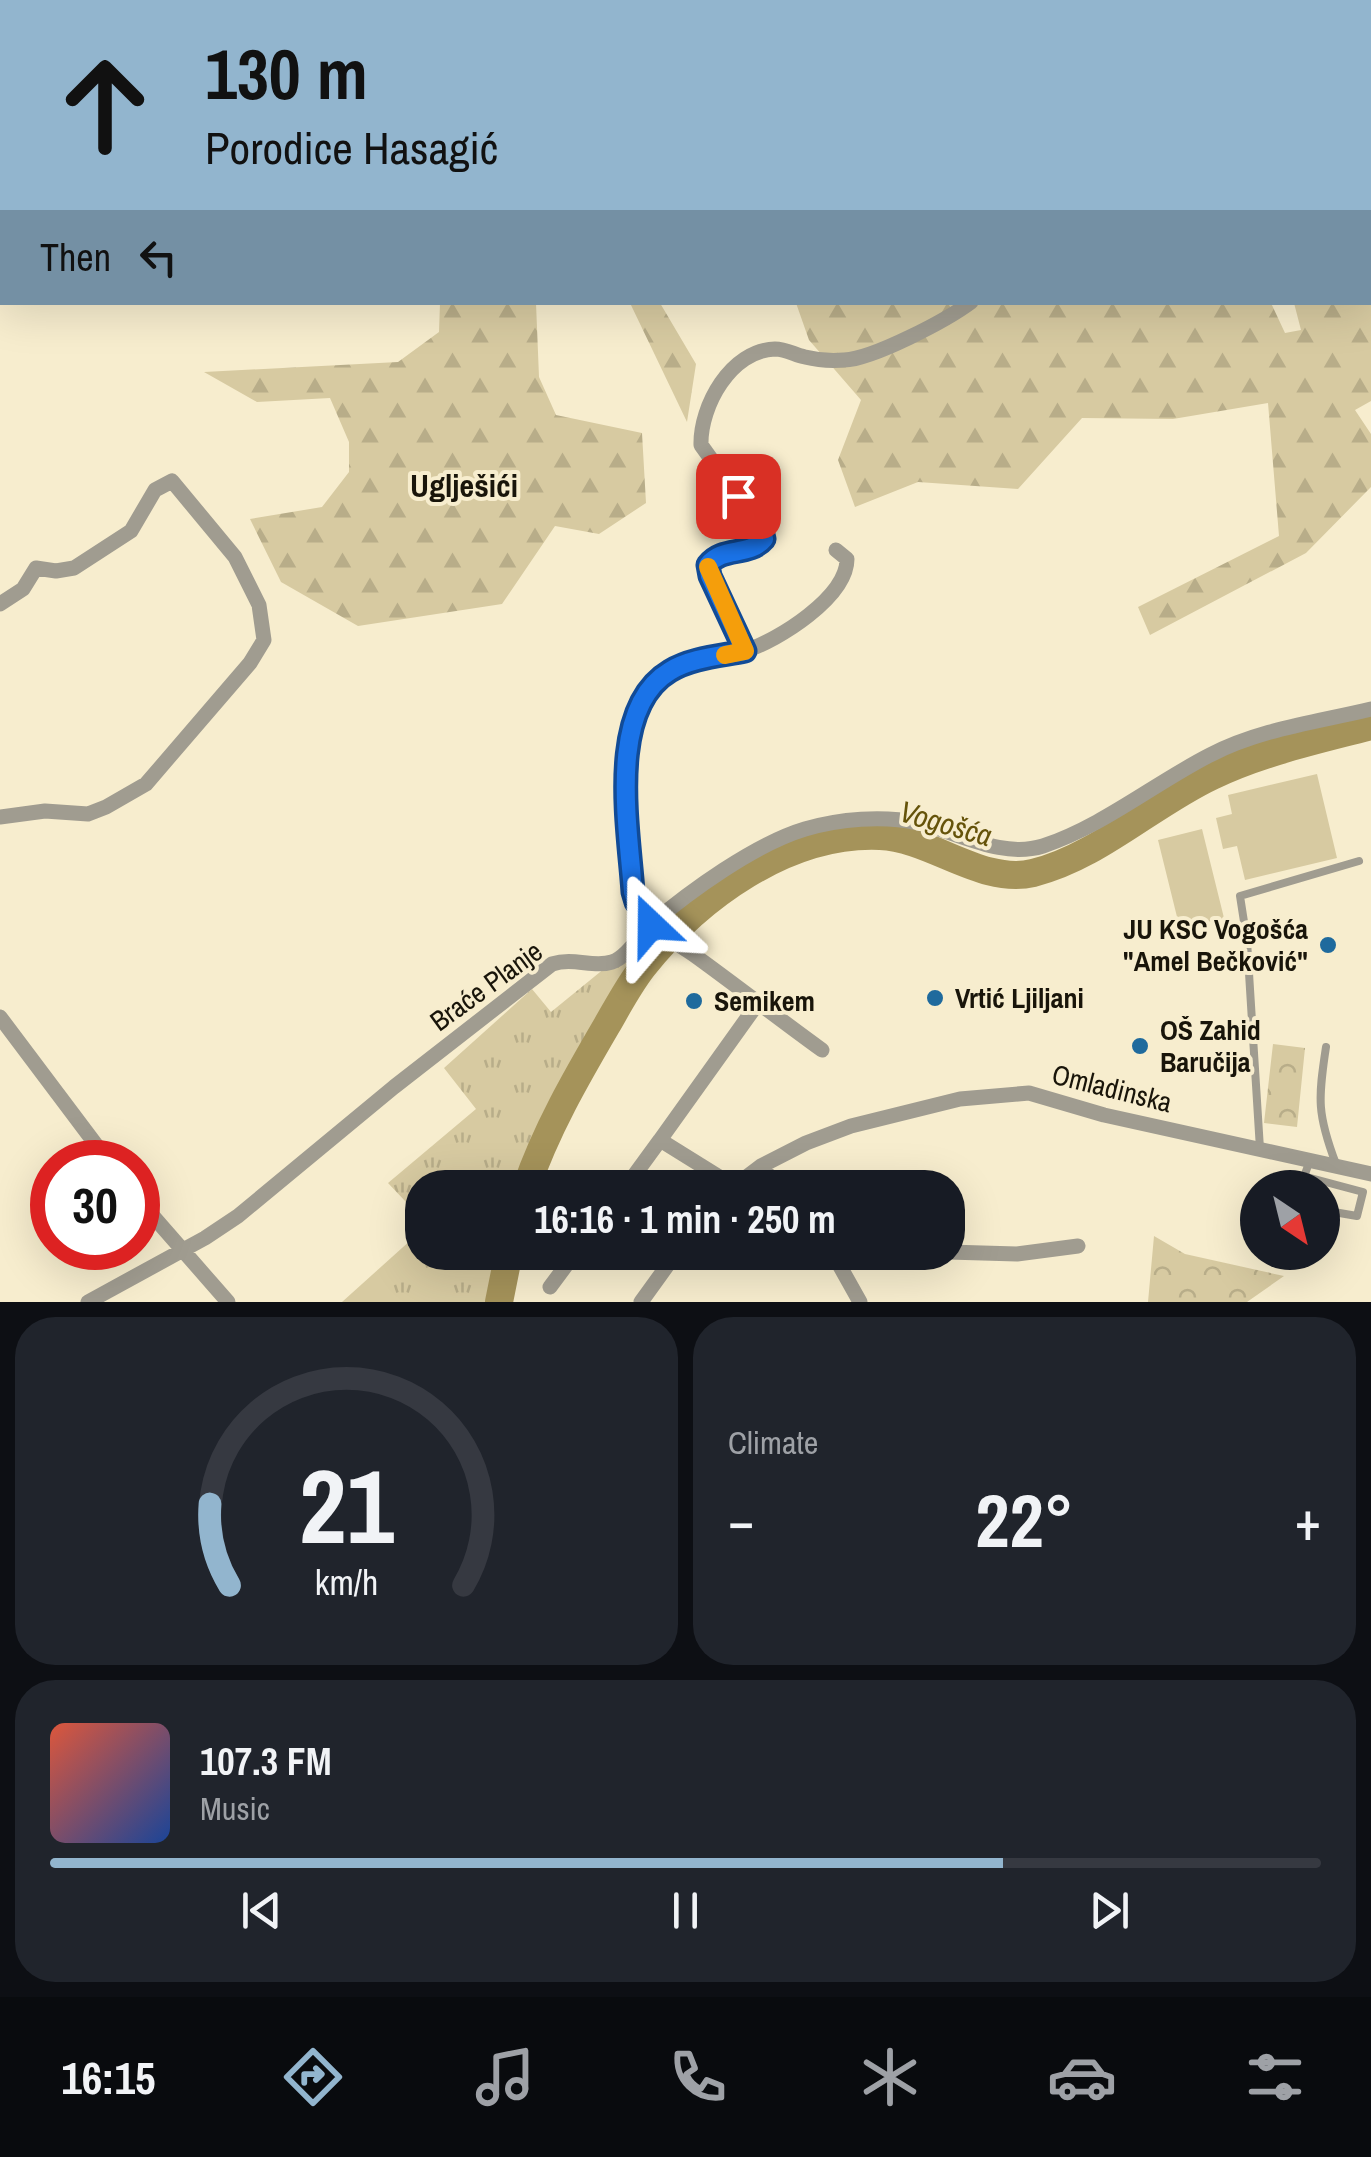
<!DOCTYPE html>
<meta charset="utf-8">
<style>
:root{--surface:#171b24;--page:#20242c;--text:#f1f3f6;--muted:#9ea1a6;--line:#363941;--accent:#92b5ce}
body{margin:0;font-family:"Archivo Narrow",sans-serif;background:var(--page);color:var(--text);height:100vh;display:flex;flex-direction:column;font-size:38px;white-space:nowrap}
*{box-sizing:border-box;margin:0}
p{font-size:32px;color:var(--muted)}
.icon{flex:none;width:55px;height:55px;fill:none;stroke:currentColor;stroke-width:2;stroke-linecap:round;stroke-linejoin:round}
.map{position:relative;height:1302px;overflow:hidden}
.sheet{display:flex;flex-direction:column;gap:15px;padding:15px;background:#0d0f14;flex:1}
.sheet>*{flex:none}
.hud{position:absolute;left:0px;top:0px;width:1372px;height:305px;box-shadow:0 10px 40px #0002;background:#92b5ce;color:#111;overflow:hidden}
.needle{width:65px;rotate:145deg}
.fabs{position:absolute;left:1240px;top:1170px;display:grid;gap:20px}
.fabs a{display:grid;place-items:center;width:100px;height:100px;border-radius:50%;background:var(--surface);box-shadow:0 10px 40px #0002;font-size:50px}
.speed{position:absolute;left:30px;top:1140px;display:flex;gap:20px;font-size:50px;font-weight:700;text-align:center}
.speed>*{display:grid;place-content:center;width:130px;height:130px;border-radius:50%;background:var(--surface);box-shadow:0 10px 40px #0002;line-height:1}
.speed .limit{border:15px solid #d22;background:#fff;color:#111}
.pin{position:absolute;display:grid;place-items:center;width:85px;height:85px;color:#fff;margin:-42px;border-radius:20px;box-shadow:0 5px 15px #0006}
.me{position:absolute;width:110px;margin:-55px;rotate:337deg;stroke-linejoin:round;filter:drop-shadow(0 0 8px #0008)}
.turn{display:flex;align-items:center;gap:35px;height:210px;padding:0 40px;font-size:45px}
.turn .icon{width:130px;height:130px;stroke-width:2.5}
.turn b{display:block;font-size:70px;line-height:85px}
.then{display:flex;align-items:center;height:95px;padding:0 40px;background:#0003;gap:20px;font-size:38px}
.big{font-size:75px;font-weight:800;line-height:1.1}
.sheet .widget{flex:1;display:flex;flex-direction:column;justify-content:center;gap:15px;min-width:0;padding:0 35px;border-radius:40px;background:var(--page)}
.sheet .dial{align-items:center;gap:0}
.dial svg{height:260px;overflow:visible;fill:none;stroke:var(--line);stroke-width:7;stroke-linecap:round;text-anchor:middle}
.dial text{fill:var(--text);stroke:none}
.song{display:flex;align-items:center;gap:30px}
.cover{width:120px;height:120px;border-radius:15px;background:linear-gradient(135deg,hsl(10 70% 55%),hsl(220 70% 35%))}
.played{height:10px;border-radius:5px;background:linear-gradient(90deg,var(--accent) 75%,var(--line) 75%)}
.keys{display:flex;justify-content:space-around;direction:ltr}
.heat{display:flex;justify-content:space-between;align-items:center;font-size:55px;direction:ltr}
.sheet .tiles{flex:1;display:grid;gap:15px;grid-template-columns:1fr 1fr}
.widget:last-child{grid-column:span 2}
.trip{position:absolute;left:405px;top:1170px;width:560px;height:100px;border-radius:40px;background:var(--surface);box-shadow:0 10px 40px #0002;font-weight:800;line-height:100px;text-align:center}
.dock{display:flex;height:160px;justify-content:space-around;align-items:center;background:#090b0e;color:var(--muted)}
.dock .icon{width:70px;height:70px}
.dock .on{color:var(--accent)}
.dock b{font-size:45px;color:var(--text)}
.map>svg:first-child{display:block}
</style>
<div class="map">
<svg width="1371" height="1302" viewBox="0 0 1371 1302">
<defs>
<pattern id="grass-tufts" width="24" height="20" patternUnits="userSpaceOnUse" patternTransform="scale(2.5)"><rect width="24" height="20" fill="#d7caa1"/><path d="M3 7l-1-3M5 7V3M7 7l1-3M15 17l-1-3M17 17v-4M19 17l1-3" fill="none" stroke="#b8ad89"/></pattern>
<pattern id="forest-firs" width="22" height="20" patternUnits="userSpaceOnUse" patternTransform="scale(2.5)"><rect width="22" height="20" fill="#d7caa1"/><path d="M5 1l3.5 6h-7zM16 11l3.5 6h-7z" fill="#b8ad89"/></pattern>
<pattern id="park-crowns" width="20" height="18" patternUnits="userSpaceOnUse" patternTransform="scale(2.5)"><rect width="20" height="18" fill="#d7caa1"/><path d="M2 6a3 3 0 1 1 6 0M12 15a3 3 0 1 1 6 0" fill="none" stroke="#b8ad89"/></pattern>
</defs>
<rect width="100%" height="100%" fill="#f7edce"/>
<path fill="url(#grass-tufts)" d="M808,828L814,845C747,868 683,913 641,970C622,994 609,1023 593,1049C567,1094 543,1138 526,1187L422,1188V1219L388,1183L476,1109L444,1068L532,989L551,1012L724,871Z
M422,1230V1252L509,1253L499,1302H342Z"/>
<path fill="url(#forest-firs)" d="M173,0H382L387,2H170Z
M1338,0H1371V401L1355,410L1371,434V487L1306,553L1150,635L1138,607L1279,536L1268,403L1173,419L1082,418L1018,489L918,482L855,507L838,460L861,400L809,340L796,303H1271L1285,333L1301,330L1294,303L1370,302V2H1338Z
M440,303H536L539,377L556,415L642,433L646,503L599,534L555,526L502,604L358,626L281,582L250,519L322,507L349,472V442L330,398L257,402L204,372L398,362L439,332Z
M630,303H660L696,364L687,422Z"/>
<path fill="url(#park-crowns)" d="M1273,1044L1305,1048L1297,1127L1264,1123Z
M1154,1236L1185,1254L1284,1276L1247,1302H1148Z"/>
<path fill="#d7caa1" d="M1317,774L1337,858L1245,880L1237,846L1223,849L1216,818L1232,814L1228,795Z
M1202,829L1224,918L1180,929L1158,840Z"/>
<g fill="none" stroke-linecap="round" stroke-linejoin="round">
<path stroke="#a5935a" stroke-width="28" d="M526,1188C546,1130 576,1078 607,1025C618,1006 629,985 643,967C698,898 787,832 880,836C932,838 981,885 1033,873C1098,857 1152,804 1212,776C1262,752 1318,740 1371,726
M499,1302L509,1252"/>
<path stroke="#a09c90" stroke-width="8" d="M1326,1047C1318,1099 1317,1114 1336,1164
M1260,1149L1247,941L1240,896L1359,861
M1303,1176L1363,1192L1357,1216L1322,1210
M1300,1188L1310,1160"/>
<path stroke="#a09c90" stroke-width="15" d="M1260,0L1263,2
M40,2L41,0
M1082,2L1084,0
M1290,2L1291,0
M0,60L2,56
M0,604L23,589L36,568L56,571L74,568L131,531L155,490L172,481L235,557L259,605L264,640L250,663L146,784L106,807L88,814L45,811L0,817
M745,651L710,577L708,565C723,547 749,557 764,539L752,516L701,445C700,406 731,350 775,349C786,349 795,355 805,357C817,360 832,361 844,360C873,359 947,320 971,302
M0,1017L109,1162
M822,1050C779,1019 737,986 694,955C680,945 662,936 650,924C618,890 622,752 638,709C643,696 654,682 665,673C687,657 720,659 745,651C779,640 847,597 847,559L836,550
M761,1166L779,1188
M734,1186L660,1140L758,1003
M625,1188L660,1140
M732,1188L761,1166L806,1143L851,1126L960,1099L1029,1093L1104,1115L1371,1174
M138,1199L228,1302
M832,1252L860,1302
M948,1252L1017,1254L1078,1246
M838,1259L884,1252
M550,1287L576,1252
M88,1302L205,1238L238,1216L394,1087L552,964C574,957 593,968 612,962C627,957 639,936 650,925C690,891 755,844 805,829C839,819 883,815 918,823C958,832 1001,859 1043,846C1103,826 1155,783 1210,755C1260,729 1317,722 1371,709
M641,1302L677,1252"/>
</g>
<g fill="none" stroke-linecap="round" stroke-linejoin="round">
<defs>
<path id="route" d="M651,925L636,902L633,892C629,830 606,709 670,671C691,658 720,656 745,651L710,576L708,565C722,546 749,557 764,539L762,531L738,496"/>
</defs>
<use href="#route" stroke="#114b97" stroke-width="25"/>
<use href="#route" stroke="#1a73e8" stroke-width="18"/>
<path stroke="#f59e0b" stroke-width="18" d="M708,567L745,651L725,655"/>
</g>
<g fill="#1f6a9d" stroke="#f7edce" stroke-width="4">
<circle cx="1328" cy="945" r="10"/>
<circle cx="935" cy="998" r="10"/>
<circle cx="694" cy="1001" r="10"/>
<circle cx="1140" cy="1046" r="10"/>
</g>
<g text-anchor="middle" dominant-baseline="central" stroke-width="8" stroke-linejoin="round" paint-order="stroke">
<g font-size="28" font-weight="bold" fill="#19150a" stroke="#f7edce" text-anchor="start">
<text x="1308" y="929" text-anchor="end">JU KSC Vogošća<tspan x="1308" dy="32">"Amel Bečković"</tspan></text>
<text x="955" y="998">Vrtić Ljiljani</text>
<text x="714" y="1001">Semikem</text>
<text x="1160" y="1030">OŠ Zahid<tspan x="1160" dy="32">Baručija</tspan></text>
</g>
<g font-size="28" fill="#19150a" stroke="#f7edce">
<text transform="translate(486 986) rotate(-36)">Braće Planje</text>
<text transform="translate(1112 1088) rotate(14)">Omladinska</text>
</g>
<g font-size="30" font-style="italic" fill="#65530a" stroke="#f7edce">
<text transform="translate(946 823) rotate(16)">Vogošća</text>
</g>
<g font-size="32" font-weight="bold" fill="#19150a" stroke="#f7edce">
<text x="464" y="485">Uglješići</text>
</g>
</g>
</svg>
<div class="fabs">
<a><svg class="needle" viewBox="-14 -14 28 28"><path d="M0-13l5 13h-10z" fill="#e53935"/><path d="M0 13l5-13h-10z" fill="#9ea1a6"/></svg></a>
</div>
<div class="speed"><div class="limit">30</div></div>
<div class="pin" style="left:738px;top:496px;background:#d93025"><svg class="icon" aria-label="arrive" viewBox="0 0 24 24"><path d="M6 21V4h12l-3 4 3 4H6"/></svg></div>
<svg class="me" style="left:651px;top:925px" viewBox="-20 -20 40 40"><path d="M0-17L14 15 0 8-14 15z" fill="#1a73e8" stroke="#fff" stroke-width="4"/></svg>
<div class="trip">16:16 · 1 min · 250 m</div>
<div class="hud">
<div class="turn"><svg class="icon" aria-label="ahead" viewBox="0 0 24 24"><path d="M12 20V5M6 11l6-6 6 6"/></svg><div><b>130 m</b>Porodice Hasagić</div></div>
<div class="then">Then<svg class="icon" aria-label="left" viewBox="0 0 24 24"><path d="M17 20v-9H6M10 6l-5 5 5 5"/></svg></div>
</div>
</div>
<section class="sheet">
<div class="tiles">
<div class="widget dial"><svg viewBox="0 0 100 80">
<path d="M14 69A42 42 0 1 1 86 69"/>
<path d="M14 69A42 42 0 0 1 8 44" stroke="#92b5ce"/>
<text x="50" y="56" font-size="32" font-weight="700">21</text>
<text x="50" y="72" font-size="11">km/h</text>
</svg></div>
<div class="widget"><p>Climate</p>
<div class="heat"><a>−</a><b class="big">22°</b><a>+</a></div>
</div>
<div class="widget">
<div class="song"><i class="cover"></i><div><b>107.3 FM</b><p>Music</p></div></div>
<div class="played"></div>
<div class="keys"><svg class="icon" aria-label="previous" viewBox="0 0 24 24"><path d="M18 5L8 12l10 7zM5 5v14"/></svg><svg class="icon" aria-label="pause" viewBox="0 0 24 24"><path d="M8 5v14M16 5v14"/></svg><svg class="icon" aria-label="next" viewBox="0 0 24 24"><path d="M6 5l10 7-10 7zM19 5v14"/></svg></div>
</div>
</div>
</section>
<nav class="dock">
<b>16:15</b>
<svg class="icon on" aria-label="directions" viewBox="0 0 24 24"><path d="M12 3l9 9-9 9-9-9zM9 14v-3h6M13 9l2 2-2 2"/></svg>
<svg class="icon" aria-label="music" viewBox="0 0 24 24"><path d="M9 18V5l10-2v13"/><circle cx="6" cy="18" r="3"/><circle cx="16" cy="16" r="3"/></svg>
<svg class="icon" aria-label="phone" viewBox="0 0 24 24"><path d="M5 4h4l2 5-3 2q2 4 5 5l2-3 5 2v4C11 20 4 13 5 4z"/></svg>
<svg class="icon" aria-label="climate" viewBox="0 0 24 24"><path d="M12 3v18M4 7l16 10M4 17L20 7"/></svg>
<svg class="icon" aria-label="car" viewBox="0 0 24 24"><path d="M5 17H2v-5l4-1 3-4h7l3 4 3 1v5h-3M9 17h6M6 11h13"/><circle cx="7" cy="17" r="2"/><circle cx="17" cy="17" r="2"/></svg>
<svg class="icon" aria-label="filters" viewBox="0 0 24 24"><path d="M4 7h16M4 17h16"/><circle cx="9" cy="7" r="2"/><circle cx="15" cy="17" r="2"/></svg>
</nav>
